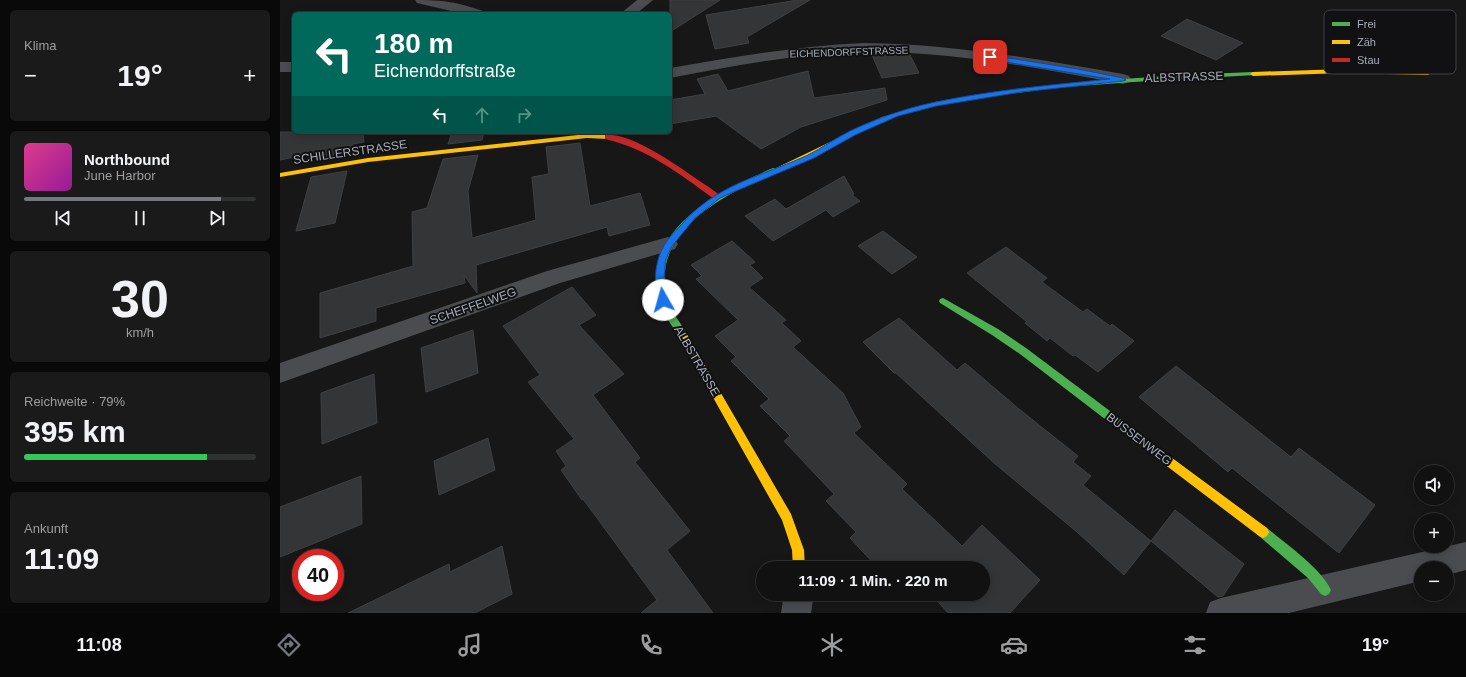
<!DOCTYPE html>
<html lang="de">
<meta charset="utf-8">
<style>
:root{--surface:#111;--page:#1a1a1a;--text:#f1f3f6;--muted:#9c9d9f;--line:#303131;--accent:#757880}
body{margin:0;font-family:Arial,sans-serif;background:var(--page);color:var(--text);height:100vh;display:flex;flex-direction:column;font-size:15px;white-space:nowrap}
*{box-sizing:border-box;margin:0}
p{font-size:13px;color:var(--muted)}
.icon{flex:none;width:22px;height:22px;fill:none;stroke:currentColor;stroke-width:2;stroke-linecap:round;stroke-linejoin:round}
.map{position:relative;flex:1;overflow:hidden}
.side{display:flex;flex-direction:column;gap:10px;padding:10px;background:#090909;width:280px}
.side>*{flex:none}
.top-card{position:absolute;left:12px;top:12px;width:380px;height:122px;border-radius:6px;box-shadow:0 2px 10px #0003,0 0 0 1px var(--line);background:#00695c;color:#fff;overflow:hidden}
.controls{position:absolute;left:1134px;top:465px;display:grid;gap:8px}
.controls a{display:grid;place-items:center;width:40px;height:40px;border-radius:50%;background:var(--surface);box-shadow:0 2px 10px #0003,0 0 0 1px var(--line);font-size:20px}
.speed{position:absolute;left:12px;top:549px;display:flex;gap:8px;font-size:20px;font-weight:700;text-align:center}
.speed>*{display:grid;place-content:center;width:52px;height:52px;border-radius:50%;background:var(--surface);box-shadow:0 2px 10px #0003,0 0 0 1px var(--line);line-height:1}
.speed .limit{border:6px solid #d22;background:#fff;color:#111}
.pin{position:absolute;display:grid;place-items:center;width:34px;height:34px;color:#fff;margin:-17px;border-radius:8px;box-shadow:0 2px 6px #0006}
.me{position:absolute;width:44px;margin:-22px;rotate:353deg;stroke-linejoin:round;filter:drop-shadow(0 0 3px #0008)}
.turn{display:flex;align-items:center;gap:14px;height:84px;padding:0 16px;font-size:18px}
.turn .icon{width:52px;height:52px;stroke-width:2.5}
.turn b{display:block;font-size:28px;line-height:34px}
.lanes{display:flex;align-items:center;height:38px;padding:0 16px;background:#0003;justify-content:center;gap:20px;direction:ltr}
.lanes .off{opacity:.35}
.big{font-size:30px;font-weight:700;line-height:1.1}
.side .tile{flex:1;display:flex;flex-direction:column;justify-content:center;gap:6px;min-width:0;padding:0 14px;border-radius:6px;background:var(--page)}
.side .dial{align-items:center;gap:0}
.dial b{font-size:52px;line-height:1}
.song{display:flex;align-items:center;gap:12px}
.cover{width:48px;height:48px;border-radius:6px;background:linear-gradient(135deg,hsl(330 70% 55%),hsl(300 70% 35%))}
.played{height:4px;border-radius:2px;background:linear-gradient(90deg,var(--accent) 85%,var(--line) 85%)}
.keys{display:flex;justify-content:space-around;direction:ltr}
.heat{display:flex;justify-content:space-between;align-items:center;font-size:22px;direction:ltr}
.charge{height:6px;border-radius:3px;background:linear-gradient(90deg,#34c759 79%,var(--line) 0)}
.trip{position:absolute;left:476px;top:561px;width:234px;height:40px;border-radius:20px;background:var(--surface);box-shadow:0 2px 10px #0003,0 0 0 1px var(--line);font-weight:700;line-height:40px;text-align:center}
.tab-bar{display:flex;height:64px;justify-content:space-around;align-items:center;background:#070707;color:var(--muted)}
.tab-bar .icon{width:28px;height:28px}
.tab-bar .active{color:var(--accent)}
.tab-bar b{font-size:18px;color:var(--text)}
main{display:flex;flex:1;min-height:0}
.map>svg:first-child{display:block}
</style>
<main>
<section class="side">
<div class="tile"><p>Klima</p>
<div class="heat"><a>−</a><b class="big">19°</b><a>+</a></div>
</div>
<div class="tile">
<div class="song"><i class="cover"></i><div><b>Northbound</b><p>June Harbor</p></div></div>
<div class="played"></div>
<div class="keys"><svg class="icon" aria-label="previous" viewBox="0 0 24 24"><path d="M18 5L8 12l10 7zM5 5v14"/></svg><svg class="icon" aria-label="pause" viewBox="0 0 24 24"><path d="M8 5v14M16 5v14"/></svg><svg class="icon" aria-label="next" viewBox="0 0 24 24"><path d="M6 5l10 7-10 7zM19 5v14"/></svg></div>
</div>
<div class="tile dial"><b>30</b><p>km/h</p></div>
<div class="tile"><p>Reichweite · 79%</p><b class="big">395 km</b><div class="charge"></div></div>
<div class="tile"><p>Ankunft</p><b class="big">11:09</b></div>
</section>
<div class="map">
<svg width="1186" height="613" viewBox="0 0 1186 613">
<rect width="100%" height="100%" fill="#171717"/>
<path fill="#343537" stroke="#3f4043" d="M390,0H440L390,32Z
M518,0H530L467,37L469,43L435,49L426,15Z
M907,19L963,43L936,60L881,36Z
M598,54L630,55L639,73L602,78L592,55Z
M528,71L534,98L605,88L607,100L521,127L481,149L436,116L390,124V100L425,94L417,79L438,74L448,91Z
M0,132H83L84,142L73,144L71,155L36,161L39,152L0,160Z
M172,132H204L202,140L168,144Z
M300,143L310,206L360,193L370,225L329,236L327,227L196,265L197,293L184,275L185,283L96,308V321L40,338V293L133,266L132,212L147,208L163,159L198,155L188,191L192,238L256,220L252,177L269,174L266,147Z
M67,171L55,223L16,231L31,177Z
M564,176L574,194L572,195L580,201L553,217L546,210L493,241L465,216L495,199L506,209Z
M603,231L637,257L612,274L578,246Z
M452,241L475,262L470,265L483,278L469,287L506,320L502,323L521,341L513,347L563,393L581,427L574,433L627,484L622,489L682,546L702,525L760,580L730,613H668L651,594H703V568H598L570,538L576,532L546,501L554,494L504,441L510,436L480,406L489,399L451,361L456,357L435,336L458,320L416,279L422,276L411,265Z
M726,247L767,278L762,282L803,312L807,309L830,326L832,324L854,341L818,372L795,355L793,356L770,338L767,341L745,323L747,322L687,273Z
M292,287L316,315L299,325L344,374L313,395L360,458L355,462L410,531L387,550L433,613H361L377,600L303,499L302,500L281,470L286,466L276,451L294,439L248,382L260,375L223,326Z
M619,318L677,370L685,363L739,409L798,456L793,462L811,476L803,485L871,541L844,575L797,532L714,463L616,373H614L583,342Z
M193,330L198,373L146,392L141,348Z
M896,366L1011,457L1019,448L1095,505L1059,553L952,468L948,472L859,397Z
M94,374L97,423L42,444L41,393Z
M208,438L215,470L159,495L154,461Z
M81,476L82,524L0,557V507Z
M895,510L964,564L943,596L938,597L871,541Z
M222,546L232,594L195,613H68L169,564L170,572Z"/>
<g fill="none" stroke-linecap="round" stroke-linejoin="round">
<path fill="#4b4c50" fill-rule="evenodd" d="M135,0C163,0 177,2 203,11L205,14H184L137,3Z
M357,0H373L356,14H340Z
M584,43C672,44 757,59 843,74L849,76L851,79L849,82L843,84C758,68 672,51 585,52C519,53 454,66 390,78V68C454,57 518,46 584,43Z
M0,62H14V72H0Z
M388,237L395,239L398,244L395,249L280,283L0,383V363L267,271Z
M1186,542V570L1167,575V568H1141V581L1009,613H926L930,602L941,598Z
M504,594H534L531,613H501Z"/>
<path fill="#4caf50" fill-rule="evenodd" d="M973,72L975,73V75L853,82L773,88L694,99L655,106L652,104L655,102C760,83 866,76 973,72Z
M493,168H499L500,170C494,176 466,186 456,191C414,214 374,246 387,299C391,312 401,323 407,334L405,337H399C392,325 382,313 378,299C362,228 439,191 493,168Z
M663,298L718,329L746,348L846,423L847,426L846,429L842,431L838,429L740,354L712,335L660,303L659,301L660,299Z
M983,526L987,528C1005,543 1042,569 1051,590L1049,594L1045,596L1041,594L1028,578L979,536L977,532L979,528Z"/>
<path fill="#ffc107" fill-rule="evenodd" d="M1064,69L1148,71L1151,73L1148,75L1064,73L973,76L970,74L973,72Z
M655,102L658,104L657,105L606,119L526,160L496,172L492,170L602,117Z
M307,134L328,135L332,137L328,139L307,138L88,162L0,177V173L88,158Z
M402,330L405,331L511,514L524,550L525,568H513L512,550L502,520L399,337L397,334L399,331Z
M842,421L987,528L989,532L987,536L983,538L979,536L838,429L837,426L838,423Z"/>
<path fill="#c62828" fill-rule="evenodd" d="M325,135C350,131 401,168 421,182C428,187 436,191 441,197L440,199H434C400,174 368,149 325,139Z"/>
</g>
<path fill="#1a73e8" stroke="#114b97" d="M710,55L798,69L843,78L846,80L843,81L741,92L656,106L618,116L575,135L534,158L458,190L440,198L415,218L392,246L386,259L384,278L387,300L383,304L380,303C375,294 375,279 376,270C379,249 386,241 400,226C436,184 480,177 528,155C542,148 556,138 570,131C598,118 626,108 656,102C713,90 772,85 830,79L707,59L706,57Z"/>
<g text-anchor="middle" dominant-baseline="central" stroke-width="4" stroke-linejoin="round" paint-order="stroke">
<g font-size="10" fill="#a8adb8" stroke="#111113">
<text transform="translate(569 52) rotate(-2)">EICHENDORFFSTRASSE</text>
</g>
<g font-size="12" fill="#a8adb8" stroke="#111113">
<text transform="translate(904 77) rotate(-2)">ALBSTRASSE</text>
<text transform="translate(70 152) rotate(-8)">SCHILLERSTRASSE</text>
<text transform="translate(193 306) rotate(-19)">SCHEFFELWEG</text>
<text transform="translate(417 361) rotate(60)">ALBSTRASSE</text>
<text transform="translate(859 439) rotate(37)">BUSSENWEG</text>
</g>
</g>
<rect x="1044" y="10" width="132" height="64" rx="6" fill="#111113" stroke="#3e4045" stroke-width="1"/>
<rect x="1052" y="22" width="18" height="4" fill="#4caf50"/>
<rect x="1052" y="40" width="18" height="4" fill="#ffc107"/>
<rect x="1052" y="58" width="18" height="4" fill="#c62828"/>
<g font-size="11" fill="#a8adb8">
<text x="1077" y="28">Frei</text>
<text x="1077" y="46">Zäh</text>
<text x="1077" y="64">Stau</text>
</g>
</svg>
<div class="controls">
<a><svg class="icon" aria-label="sound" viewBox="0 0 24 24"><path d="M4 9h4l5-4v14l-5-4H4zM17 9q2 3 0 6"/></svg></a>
<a>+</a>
<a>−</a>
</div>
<div class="speed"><div class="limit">40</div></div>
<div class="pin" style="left:710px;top:57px;background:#d93025"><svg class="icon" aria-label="arrive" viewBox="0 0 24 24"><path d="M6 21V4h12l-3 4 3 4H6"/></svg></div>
<svg class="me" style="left:383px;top:300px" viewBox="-20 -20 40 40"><circle r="19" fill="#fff"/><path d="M0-13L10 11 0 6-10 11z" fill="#1a73e8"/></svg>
<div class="trip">11:09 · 1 Min. · 220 m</div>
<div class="top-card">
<div class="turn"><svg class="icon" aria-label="left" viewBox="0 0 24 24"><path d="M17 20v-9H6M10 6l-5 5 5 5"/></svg><div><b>180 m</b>Eichendorffstraße</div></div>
<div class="lanes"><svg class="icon" aria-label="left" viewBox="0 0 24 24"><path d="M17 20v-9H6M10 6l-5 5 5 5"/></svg><svg class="icon off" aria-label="ahead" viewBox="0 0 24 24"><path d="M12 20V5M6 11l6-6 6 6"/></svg><svg class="icon off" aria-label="right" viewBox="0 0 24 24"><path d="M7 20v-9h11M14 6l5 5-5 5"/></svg></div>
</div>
</div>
</main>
<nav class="tab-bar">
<b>11:08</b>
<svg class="icon active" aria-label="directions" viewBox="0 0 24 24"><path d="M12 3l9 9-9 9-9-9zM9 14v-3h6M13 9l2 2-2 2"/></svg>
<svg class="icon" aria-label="music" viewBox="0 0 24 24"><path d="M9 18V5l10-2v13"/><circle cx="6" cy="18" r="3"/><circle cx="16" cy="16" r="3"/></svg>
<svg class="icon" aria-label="phone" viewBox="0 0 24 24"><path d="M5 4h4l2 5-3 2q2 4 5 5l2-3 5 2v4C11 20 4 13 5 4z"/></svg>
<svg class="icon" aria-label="climate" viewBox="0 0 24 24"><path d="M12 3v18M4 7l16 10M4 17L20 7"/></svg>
<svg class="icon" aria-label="car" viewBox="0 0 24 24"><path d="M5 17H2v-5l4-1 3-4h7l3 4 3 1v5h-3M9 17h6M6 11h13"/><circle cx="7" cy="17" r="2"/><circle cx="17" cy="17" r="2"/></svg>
<svg class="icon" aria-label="filters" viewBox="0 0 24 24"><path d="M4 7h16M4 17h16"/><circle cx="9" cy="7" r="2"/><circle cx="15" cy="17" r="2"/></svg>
<b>19°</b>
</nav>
